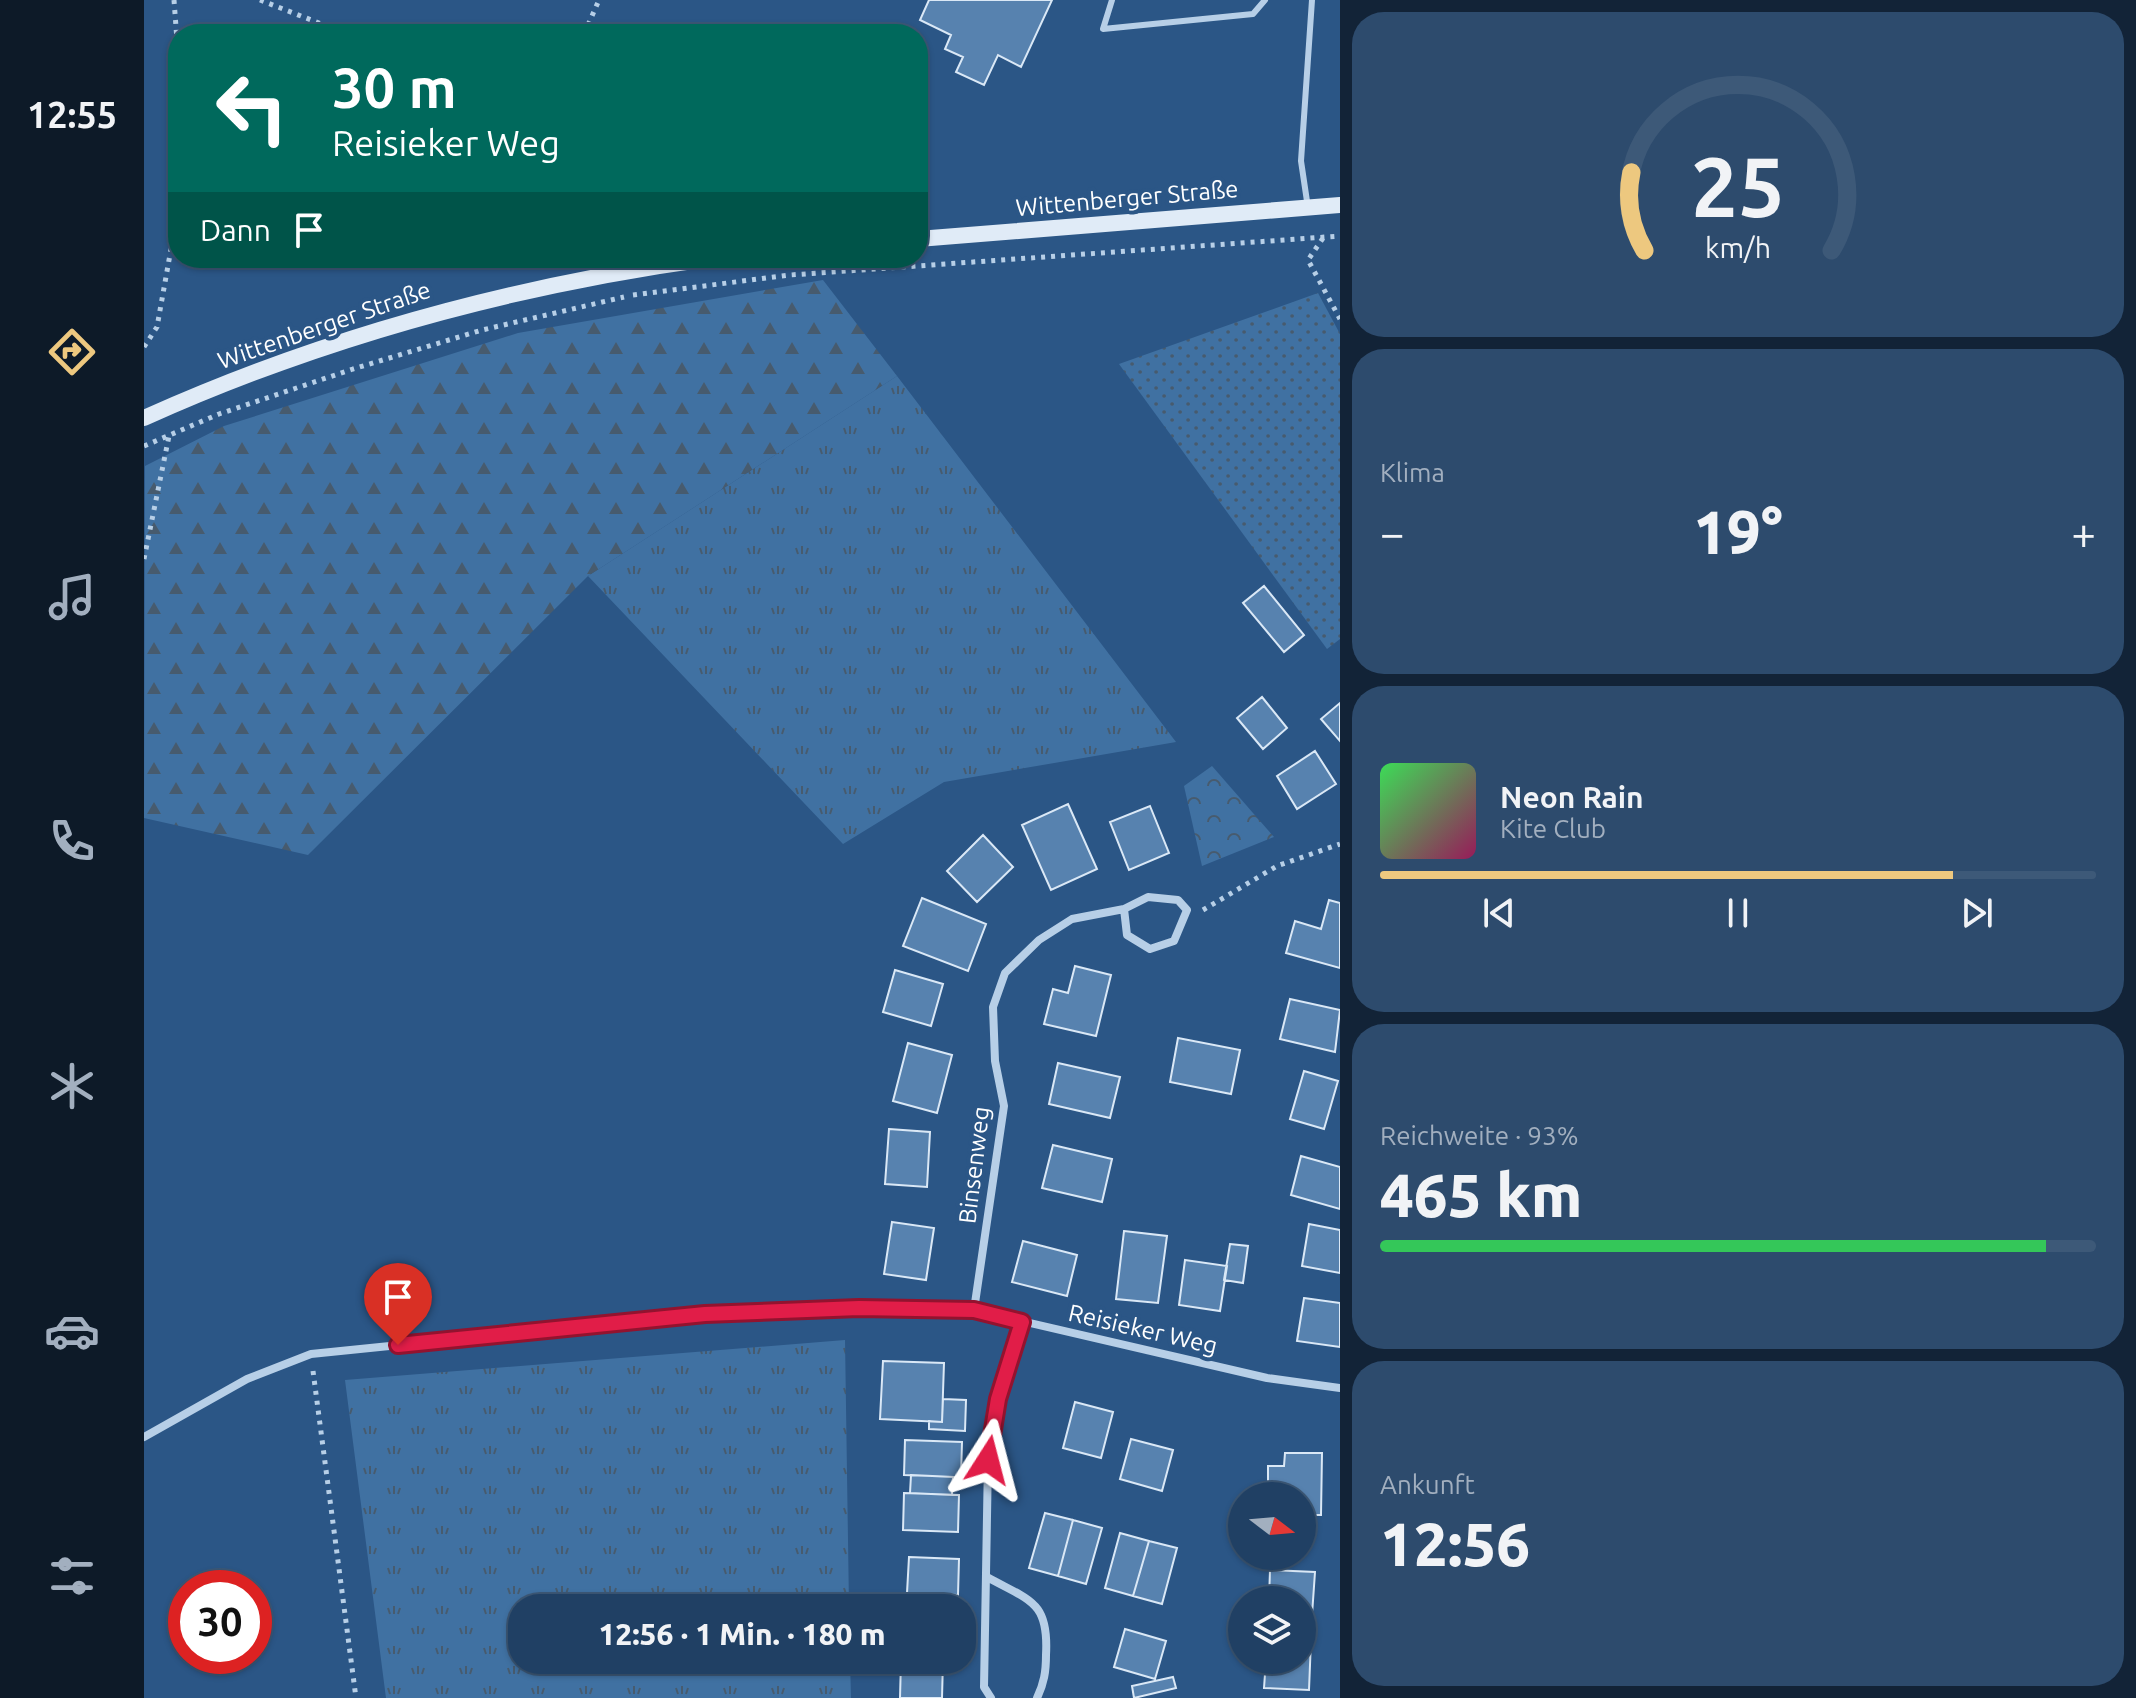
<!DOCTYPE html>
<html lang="de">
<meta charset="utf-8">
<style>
:root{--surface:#204064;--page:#2d4b6d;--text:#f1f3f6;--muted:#a2afbf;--line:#3d5978;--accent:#edc87f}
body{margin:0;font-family:Ubuntu,sans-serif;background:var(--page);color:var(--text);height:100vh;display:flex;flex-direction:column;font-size:30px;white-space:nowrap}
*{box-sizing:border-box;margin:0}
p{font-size:26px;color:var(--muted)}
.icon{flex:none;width:44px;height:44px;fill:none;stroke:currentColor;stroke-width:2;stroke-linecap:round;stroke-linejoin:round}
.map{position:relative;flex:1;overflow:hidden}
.drawer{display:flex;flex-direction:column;gap:12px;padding:12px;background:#122337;width:796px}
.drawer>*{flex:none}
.hud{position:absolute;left:24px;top:24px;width:760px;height:244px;border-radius:32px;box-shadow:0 2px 6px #0004,0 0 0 2px var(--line);background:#00695c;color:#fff;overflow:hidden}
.needle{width:52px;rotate:106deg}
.controls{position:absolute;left:1084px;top:1482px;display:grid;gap:16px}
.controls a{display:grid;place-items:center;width:88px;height:88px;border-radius:50%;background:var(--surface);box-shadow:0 2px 6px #0004,0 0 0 2px var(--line);font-size:40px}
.speed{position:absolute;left:24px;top:1570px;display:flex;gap:16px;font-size:40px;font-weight:700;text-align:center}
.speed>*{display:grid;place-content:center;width:104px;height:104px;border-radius:50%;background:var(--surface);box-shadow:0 2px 6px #0004,0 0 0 2px var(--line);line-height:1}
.speed .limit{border:12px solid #d22;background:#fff;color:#111}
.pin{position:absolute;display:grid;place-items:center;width:68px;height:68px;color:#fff;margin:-82px -34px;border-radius:50% 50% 50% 0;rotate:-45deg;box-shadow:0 0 8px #0007}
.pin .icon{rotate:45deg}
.me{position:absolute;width:88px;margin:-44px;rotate:9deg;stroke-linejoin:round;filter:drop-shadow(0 0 6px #0008)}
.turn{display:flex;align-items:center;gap:28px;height:168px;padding:0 32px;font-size:36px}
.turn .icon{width:104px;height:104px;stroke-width:2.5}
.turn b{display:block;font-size:56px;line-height:68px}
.then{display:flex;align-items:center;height:76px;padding:0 32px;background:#0003;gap:16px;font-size:30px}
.big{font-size:60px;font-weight:800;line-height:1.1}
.drawer .widget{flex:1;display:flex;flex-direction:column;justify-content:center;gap:12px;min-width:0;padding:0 28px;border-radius:32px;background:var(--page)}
.drawer .dial{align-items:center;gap:0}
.dial svg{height:208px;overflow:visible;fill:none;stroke:var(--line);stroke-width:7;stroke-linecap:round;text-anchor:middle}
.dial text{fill:var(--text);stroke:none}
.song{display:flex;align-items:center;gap:24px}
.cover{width:96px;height:96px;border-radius:12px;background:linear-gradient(135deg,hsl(130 70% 55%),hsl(330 70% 35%))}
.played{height:8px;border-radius:4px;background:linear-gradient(90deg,var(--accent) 80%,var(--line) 80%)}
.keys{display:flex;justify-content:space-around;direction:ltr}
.heat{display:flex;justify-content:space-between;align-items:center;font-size:44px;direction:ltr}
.charge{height:12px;border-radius:6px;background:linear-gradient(90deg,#34c759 93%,var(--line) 0)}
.trip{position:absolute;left:364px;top:1594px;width:468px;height:80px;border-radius:32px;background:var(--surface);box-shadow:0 2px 6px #0004,0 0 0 2px var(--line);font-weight:800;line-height:80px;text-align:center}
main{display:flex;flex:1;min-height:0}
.dock{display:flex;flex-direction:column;width:144px;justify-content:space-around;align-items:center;background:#0d1a28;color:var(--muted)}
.dock .icon{width:56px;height:56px}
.dock .selected{color:var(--accent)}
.dock b{font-size:36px;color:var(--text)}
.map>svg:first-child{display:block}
</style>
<main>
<nav class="dock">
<b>12:55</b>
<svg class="icon selected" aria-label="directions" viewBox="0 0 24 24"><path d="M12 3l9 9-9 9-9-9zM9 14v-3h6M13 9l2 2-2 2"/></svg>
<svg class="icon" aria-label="music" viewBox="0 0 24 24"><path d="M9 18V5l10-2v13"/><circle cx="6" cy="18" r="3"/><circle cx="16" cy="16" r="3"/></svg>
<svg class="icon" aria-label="phone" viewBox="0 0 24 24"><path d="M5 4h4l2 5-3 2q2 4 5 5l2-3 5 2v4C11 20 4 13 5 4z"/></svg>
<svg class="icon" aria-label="climate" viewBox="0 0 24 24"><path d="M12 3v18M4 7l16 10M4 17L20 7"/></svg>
<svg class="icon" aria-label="car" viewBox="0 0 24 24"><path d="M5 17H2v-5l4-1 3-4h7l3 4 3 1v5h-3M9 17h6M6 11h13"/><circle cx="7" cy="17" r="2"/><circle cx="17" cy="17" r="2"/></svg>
<svg class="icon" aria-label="filters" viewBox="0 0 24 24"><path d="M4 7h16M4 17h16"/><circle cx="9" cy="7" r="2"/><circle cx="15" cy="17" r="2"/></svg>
</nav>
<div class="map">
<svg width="1196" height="1698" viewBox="0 0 1196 1698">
<defs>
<pattern id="grass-tufts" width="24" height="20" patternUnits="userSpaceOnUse" patternTransform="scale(2)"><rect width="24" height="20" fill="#4071a2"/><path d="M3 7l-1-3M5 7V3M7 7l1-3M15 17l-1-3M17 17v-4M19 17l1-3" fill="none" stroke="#475b6e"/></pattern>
<pattern id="forest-firs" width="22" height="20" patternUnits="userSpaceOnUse" patternTransform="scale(2)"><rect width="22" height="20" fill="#4071a2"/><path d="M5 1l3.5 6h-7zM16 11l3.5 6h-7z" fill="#475b6e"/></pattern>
<pattern id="park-crowns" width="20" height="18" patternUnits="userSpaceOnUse" patternTransform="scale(2)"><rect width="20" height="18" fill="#4071a2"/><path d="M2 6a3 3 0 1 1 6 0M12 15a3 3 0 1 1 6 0" fill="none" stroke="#475b6e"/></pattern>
<pattern id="garden-dots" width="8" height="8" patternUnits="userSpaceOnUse" patternTransform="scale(2)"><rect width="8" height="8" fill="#4071a2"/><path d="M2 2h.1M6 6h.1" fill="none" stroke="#475b6e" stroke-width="1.8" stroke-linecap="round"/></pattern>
</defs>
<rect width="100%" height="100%" fill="#2b5686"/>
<path fill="url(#grass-tufts)" d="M753,376L1032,742L800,782L699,844L444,576Z
M701,1340L705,1608H378V1660H706L707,1698H242L201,1380Z"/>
<path fill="url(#forest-firs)" d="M679,280L753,376L444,576L164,855L0,818L1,466L80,426L374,333Z"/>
<path fill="url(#park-crowns)" d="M1068,766L1130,837L1058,866L1040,786Z"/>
<path fill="url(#garden-dots)" d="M1174,293L1196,334V639L1183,649L975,364Z"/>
<path fill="#5782af" stroke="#dae8f6" stroke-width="2" d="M785,0H908L877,67L854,55L840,85L812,72L819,57L801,49L807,35L776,20Z
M1120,586L1160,635L1140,652L1099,603Z
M1118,697L1143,728L1119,749L1093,718Z
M1196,703V741L1177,719Z
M1171,751L1192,784L1153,809L1133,776Z
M924,804L953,869L907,890L878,825Z
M1006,806L1025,853L985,870L966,822Z
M839,835L869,867L833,902L803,871Z
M778,898L842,924L824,971L759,946Z
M1185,900L1196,903V968L1142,953L1151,921L1177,929Z
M931,966L967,975L952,1036L900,1024L909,989L924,993Z
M751,970L799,984L787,1026L739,1012Z
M1146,999L1196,1010L1191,1052L1136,1039Z
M1034,1038L1096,1050L1087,1094L1026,1082Z
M764,1043L808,1055L793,1113L749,1101Z
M914,1063L976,1077L966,1118L905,1104Z
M1160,1071L1194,1081L1180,1129L1146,1119Z
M745,1129L786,1132L783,1187L741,1184Z
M909,1145L968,1159L958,1202L898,1188Z
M1157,1156L1196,1167V1209L1147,1195Z
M748,1222L790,1228L782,1280L740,1274Z
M1165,1224L1196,1230V1273L1158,1266Z
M980,1231L1023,1236L1014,1303L972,1299Z
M879,1241L933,1255L923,1296L868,1282Z
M1086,1244L1104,1246L1099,1283L1080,1280Z
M1041,1260L1083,1266L1076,1311L1035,1305Z
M1160,1298L1196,1303V1347L1153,1341Z
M739,1361L800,1363L798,1422L736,1419Z
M799,1399L822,1400L821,1431L785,1429V1421L798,1422Z
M931,1402L969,1412L957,1458L919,1448Z
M987,1439L1029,1450L1018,1491L976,1479Z
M761,1440L818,1442L817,1477L760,1475Z
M1141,1453H1178L1177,1515H1158V1496L1124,1495V1466H1140Z
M767,1475L809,1477L808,1495L766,1493Z
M760,1493L815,1495L814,1532L759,1530Z
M901,1513L929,1520L914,1576L885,1568Z
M929,1520L958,1528L942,1584L914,1576Z
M976,1533L1005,1541L989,1596L961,1588Z
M1005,1541L1033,1548L1018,1604L989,1596Z
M765,1557L815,1559L814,1595L763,1593Z
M1126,1570L1171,1572L1168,1615H1158V1600H1125Z
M774,1597L812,1599L811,1608H773Z
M1158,1615H1168L1165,1690L1120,1688L1122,1660H1158Z
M981,1629L1022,1641L1011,1679L970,1667Z
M757,1660H799L798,1698H756Z
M1029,1677L1032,1688L990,1698L988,1686Z"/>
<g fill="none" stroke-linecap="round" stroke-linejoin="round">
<path stroke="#b7cfe7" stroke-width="5" stroke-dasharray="4 6" stroke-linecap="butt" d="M30,0L34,54
M116,0L203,34
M440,34L455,0
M1179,238L1164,260L1196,319
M489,295L646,275L1196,236
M0,347L13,327L34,210
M0,446L75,414L209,369L338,330L480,297
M0,559L25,436
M1059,910L1133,866L1196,844
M169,1371L212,1698"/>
<path stroke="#b7cfe7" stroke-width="6" d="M968,0L959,29L1109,14L1121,0
M1164,208L1157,161L1168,0"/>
<path stroke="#b7cfe7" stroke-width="8" d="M830,1310L860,1106L851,1061L849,1007L861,973L895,940L928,919L980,909L1004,897L1034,900L1043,910L1030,941L1006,949L983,935L980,909
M0,1437L103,1379L167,1354L561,1314L715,1308L830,1310L1123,1378L1196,1388
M843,1577C886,1601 905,1601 902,1655C902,1672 900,1683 893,1698
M847,1698L840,1687L844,1460L854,1399L878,1322"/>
<path stroke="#e0ebf7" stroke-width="16" d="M774,239L1196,205
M0,418C182,336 371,285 569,258"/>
</g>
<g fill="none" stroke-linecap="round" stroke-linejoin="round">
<defs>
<path id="route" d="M254,1345L561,1314L715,1308L830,1310L878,1322L854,1399L844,1460"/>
</defs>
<use href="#route" stroke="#92132f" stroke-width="20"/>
<use href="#route" stroke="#e11d48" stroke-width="14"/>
</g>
<g text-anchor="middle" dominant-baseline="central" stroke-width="8" stroke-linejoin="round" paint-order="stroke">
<g font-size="24" fill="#fff" stroke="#2b5686">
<text transform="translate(983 198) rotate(-5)">Wittenberger Straße</text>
<text transform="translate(180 325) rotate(-19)">Wittenberger Straße</text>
<text transform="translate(830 1165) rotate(-83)">Binsenweg</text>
<text transform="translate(999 1329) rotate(13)">Reisieker Weg</text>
</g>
</g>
</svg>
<div class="controls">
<a><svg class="needle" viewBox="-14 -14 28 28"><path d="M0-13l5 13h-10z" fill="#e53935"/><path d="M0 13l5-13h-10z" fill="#a2afbf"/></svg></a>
<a><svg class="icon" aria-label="layers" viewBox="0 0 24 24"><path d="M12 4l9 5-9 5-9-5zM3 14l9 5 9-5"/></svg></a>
</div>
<div class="speed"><div class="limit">30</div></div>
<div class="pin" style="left:254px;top:1345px;background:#d93025"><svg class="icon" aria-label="arrive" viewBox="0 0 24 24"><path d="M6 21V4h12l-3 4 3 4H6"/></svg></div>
<svg class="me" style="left:844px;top:1460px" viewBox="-20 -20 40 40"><path d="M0-17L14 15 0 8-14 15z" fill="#e11d48" stroke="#fff" stroke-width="4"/></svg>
<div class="trip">12:56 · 1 Min. · 180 m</div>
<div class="hud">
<div class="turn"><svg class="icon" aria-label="left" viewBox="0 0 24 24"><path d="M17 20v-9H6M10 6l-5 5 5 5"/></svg><div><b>30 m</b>Reisieker Weg</div></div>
<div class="then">Dann<svg class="icon" aria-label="arrive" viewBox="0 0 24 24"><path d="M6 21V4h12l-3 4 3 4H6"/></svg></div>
</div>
</div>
<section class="drawer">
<div class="widget dial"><svg viewBox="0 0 100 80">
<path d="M14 69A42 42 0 1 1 86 69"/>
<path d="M14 69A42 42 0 0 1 9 39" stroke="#edc87f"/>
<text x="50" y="56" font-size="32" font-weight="700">25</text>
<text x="50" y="72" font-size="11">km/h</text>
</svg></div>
<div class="widget"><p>Klima</p>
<div class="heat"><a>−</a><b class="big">19°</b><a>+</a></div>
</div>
<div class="widget">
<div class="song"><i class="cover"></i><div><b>Neon Rain</b><p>Kite Club</p></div></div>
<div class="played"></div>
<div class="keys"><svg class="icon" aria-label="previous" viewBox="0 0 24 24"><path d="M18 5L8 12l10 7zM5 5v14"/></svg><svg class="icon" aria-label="pause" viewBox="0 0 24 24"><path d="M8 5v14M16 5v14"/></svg><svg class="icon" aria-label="next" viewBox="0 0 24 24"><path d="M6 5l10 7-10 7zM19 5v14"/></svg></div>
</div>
<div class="widget"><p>Reichweite · 93%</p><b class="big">465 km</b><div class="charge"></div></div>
<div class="widget"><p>Ankunft</p><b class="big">12:56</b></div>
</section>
</main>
